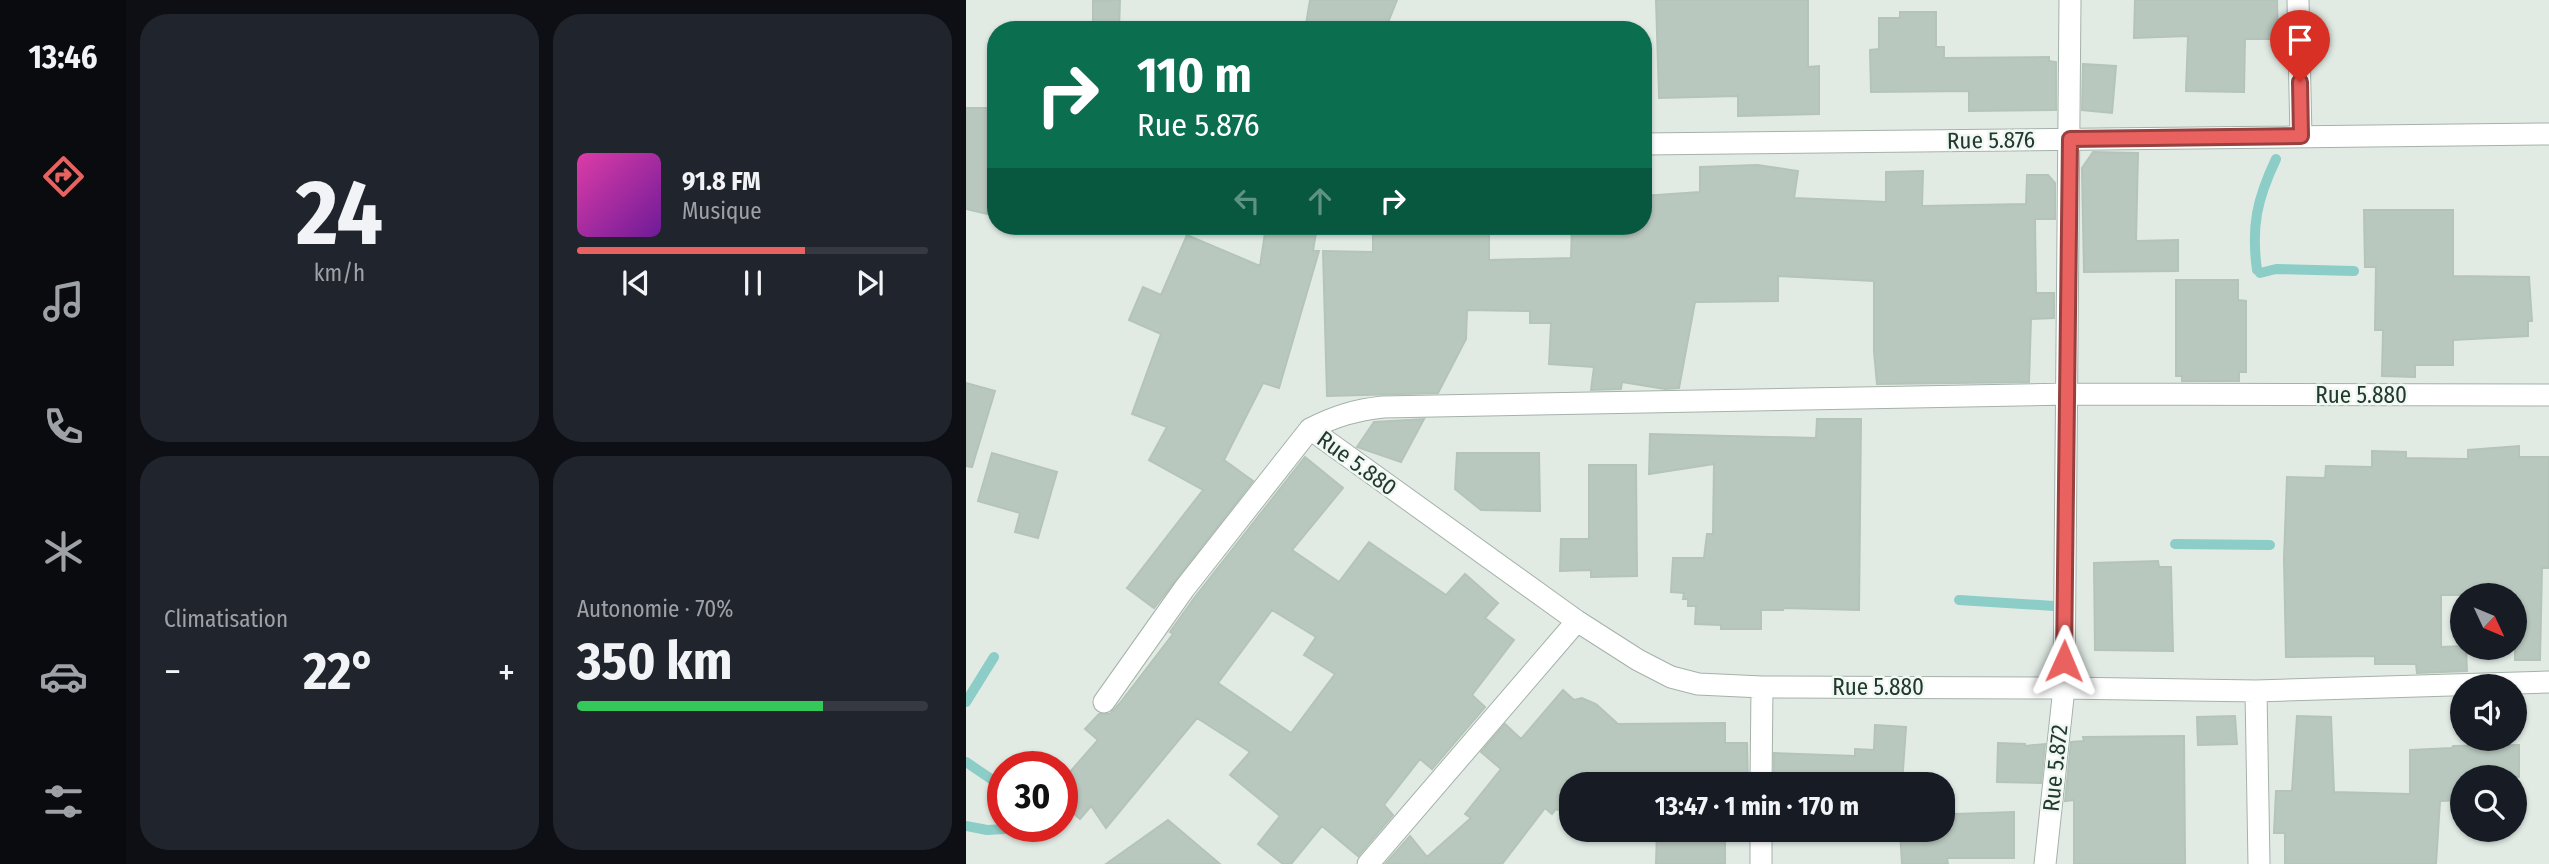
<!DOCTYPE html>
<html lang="fr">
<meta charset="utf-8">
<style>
:root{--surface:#171b24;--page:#20242c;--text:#f1f3f6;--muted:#9ea1a6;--line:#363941;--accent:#e96260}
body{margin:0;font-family:"Fira Sans Condensed",sans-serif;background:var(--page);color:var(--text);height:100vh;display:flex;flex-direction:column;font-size:26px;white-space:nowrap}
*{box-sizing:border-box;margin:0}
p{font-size:23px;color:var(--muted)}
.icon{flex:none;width:38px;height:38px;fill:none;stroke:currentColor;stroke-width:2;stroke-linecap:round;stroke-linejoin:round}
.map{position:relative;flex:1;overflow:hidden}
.sheet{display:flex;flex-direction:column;gap:14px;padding:14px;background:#0d0f14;width:840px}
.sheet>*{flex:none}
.guide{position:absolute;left:21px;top:21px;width:665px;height:214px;border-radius:28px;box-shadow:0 2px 5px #0004;background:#0b6e4f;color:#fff;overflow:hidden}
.needle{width:46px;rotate:134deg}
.buttons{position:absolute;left:1484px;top:583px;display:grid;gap:14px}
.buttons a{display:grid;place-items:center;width:77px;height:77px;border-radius:50%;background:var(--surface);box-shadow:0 2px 5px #0004;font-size:35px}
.speed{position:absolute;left:21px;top:751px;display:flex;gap:14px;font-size:35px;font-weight:700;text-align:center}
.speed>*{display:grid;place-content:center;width:91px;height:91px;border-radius:50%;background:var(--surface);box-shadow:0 2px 5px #0004;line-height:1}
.speed .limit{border:10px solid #d22;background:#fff;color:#111}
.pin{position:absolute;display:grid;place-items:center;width:60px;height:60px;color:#fff;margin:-72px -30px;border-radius:50% 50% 50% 0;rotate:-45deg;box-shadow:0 0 7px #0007}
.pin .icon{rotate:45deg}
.me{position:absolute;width:77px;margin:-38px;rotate:1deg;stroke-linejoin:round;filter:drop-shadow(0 0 5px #0008)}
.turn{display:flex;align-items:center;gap:24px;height:147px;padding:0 35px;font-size:32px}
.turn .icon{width:91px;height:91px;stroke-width:2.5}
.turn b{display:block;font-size:49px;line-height:60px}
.lanes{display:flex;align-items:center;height:66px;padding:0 35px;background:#0003;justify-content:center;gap:35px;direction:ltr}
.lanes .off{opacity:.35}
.big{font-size:52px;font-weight:700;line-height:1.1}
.sheet .widget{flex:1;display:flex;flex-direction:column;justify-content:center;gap:10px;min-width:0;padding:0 24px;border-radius:28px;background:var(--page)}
.sheet .dial{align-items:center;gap:0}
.dial b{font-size:91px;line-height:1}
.song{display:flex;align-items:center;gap:21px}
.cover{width:84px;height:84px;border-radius:10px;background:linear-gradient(135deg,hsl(320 70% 55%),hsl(280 70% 35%))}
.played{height:7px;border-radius:4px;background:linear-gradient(90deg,var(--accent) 65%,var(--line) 65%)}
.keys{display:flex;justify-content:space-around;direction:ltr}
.heat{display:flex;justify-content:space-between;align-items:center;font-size:38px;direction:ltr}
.charge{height:10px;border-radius:5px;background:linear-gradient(90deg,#34c759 70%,var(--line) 0)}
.sheet .tiles{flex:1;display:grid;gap:14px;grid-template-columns:repeat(2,1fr)}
.trip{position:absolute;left:593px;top:772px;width:396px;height:70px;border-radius:28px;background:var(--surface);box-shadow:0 2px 5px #0004;font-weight:700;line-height:70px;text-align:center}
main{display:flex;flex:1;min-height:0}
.dock{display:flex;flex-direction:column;width:126px;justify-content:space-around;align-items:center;background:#090b0e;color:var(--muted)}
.dock .icon{width:49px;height:49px}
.dock .on{color:var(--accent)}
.dock b{font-size:32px;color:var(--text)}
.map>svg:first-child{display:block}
</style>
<main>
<nav class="dock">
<b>13:46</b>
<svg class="icon on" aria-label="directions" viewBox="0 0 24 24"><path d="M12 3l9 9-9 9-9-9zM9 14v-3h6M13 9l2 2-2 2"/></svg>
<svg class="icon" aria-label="music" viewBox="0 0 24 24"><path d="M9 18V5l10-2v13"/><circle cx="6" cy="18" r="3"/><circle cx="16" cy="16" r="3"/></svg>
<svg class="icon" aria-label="phone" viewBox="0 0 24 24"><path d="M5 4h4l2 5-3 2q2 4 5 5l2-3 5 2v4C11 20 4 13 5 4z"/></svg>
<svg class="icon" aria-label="climate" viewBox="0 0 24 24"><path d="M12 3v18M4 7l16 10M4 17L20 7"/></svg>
<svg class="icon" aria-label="car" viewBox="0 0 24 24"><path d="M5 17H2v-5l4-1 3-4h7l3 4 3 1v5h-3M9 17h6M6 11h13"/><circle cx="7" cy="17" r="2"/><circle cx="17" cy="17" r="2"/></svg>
<svg class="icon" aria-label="filters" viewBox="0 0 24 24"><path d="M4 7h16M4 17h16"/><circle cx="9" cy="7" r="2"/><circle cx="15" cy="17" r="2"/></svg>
</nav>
<section class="sheet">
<div class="tiles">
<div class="widget dial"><b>24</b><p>km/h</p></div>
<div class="widget">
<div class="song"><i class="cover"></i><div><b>91.8 FM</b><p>Musique</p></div></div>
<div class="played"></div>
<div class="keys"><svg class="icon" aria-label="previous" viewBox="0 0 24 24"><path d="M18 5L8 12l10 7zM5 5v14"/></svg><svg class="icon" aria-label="pause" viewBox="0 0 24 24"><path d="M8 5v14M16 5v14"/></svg><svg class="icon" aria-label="next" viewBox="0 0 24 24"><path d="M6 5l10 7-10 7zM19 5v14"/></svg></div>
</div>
<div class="widget"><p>Climatisation</p>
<div class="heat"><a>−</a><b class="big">22°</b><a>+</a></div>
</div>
<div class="widget"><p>Autonomie · 70%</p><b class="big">350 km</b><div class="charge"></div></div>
</div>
</section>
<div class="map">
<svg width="1583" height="864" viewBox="0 0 1583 864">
<rect width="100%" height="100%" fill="#e1ebe4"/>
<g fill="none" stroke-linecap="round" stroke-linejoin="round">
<path stroke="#8ccdc7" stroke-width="10" d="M1291,270C1285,226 1291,199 1310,159
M1294,273L1310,269L1388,271
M1209,544L1304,545
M993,600L1088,606
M0,702L28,657
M0,762L37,787
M0,826L21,830L71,827"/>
</g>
<path fill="#b9c8bf" stroke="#b4c4b9" stroke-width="2" fill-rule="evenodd" d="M154,0L153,30H127V1Z
M344,0H431L419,30H339Z
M690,0H842V67L853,66V114L772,116V96L693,98Z
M1169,0H1311L1312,39H1279L1278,92L1220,91L1222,36L1168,38Z
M934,12H970V47H978V58L1083,57V61L1090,62V110L1003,111V91L905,92L904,50L913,49V18H934Z
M1117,64L1150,66L1146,113L1116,110Z
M0,108H26L30,216L0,209Z
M1127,152L1172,153L1170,241L1212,240V271L1118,272L1116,168Z
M791,165L832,171L828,198L920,202V172L957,171L956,206L1060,204L1061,175H1082L1089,183V219H1069L1070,293H1088V318L1065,319L1063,382L911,384L908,351V281L812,276V301L729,302L713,388L699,389L656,382L655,389L625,390L628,367L583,364L585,323H564V311L501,310L500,339L472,393L361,396L357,251L407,252V226H523V260L605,258L606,226H677V196L734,192V167Z
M1398,210H1487V276L1563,277L1566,321H1562V336L1487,340V365H1449V377L1416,376L1417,330H1409L1410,267H1399Z
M300,226H351L347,251H353L313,388L297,383L258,460L287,481L188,608L161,588L237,490L183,460L201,427L166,414L195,334L163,320L177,287L195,295L221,235L294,266Z
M1210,280H1272V300L1280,301V372H1273V381H1216V376H1210Z
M0,383L29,391L6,467L0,466Z
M458,419L435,462L391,447L408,422Z
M851,419H895L893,610L817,608V610H795V629H755V625L729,624L730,606H722V599H717L718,593L705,592L707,558H738L741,534H747L748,464L683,474L684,434L850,438Z
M1553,446V457H1583V568H1576L1574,660H1549V595H1475V647L1496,646L1500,648L1501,671L1451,673L1450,664H1409V656L1320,657L1318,558L1321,477L1359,478L1360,466L1406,467V451L1440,452V458L1502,459V450Z
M26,453L91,472L72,538L49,532L54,513L12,501Z
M491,453H573L574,511L515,510L489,489Z
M339,457L377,488L326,550L373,582L403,542L480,595L499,574L532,603L519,618L548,640L506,695L519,707L466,769L454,759L418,805L427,815L392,856L356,826L325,864H317L292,844L314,816L264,775L284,752L231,718L140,828L125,806L114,819L96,803V781L132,740L119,729L133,714H144L154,703L207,634L204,632L229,597ZM306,610L350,637L338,655L369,674L325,733L252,683Z
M623,465H670L671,576L625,577V570L594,571L595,539H623Z
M1192,561L1193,567H1205L1207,651L1129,650L1128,563Z
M597,690L608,700L616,698L630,704L652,724L759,723V743H781L782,784H606V815L590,809L586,814L579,808L536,864H419L444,836L461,857L505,818L499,814L535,769L515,752L539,724L555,739Z
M1269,716L1271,744L1232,745L1231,717Z
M1331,716L1365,717L1368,792L1444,794V750L1486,748L1487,746L1553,745V777H1496V800L1474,801L1470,864H1319V833H1308L1310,791H1326Z
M909,725L940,727L936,784H808V753L889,756V749L908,750Z
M1218,736L1219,864H1108V800L1099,801L1105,742L1118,741L1117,737Z
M1032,743L1059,744V746L1079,744L1075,783L1031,782Z
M1048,812V858H981L982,864H936L934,830H976V822L989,821V814Z
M202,820L254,864H140Z
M691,830H759V864H690Z"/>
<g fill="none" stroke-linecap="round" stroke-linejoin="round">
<defs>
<path id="minor" d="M1332,0L1335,137
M677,144L1583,134
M1583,395L1101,394L417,407C390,410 369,416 344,429L611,621L672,660L705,677L732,684L796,687L1098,688L1290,691L1583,682
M1290,691L1293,864
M138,702L218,589L344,429
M795,784L796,687
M402,864L611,621
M795,864V830
M1079,864L1098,688L1104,0"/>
</defs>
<use href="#minor" stroke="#a4b2aa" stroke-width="23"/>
<use href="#minor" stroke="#fff" stroke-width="21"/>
</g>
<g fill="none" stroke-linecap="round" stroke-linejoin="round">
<defs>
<path id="route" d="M1098,661L1104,139L1335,136L1334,82"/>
</defs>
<use href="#route" stroke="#97403e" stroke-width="18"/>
<use href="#route" stroke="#e96260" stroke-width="12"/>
</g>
<g text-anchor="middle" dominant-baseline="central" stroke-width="5" stroke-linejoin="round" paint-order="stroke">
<g font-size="23" fill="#223a2e" stroke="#f1f7f3">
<text transform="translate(1025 140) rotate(-1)">Rue 5.876</text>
<text x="1395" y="395">Rue 5.880</text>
<text transform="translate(391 463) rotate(36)">Rue 5.880</text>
<text x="912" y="687">Rue 5.880</text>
<text transform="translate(1089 768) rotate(-84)">Rue 5.872</text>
</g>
</g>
</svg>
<div class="buttons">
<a><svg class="needle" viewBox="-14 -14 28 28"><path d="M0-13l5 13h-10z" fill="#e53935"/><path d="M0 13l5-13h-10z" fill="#9ea1a6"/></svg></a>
<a><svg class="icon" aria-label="sound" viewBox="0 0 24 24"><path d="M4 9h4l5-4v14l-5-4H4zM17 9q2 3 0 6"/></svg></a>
<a><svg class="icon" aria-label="search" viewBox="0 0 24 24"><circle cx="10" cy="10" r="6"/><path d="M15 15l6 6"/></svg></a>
</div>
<div class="speed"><div class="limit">30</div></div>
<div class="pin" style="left:1334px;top:82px;background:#d93025"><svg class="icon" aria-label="arrive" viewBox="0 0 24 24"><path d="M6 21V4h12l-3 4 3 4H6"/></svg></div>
<svg class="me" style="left:1098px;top:661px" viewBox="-20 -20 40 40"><path d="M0-17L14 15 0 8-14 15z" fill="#e96260" stroke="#fff" stroke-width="4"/></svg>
<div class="trip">13:47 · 1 min · 170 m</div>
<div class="guide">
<div class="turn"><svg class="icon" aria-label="right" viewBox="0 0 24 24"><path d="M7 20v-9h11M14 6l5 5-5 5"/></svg><div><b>110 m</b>Rue 5.876</div></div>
<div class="lanes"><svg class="icon off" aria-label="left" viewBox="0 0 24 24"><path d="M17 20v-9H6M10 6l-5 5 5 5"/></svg><svg class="icon off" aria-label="ahead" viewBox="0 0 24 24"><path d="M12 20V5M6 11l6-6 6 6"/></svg><svg class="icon" aria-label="right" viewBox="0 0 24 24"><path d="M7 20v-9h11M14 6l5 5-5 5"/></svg></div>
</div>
</div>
</main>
